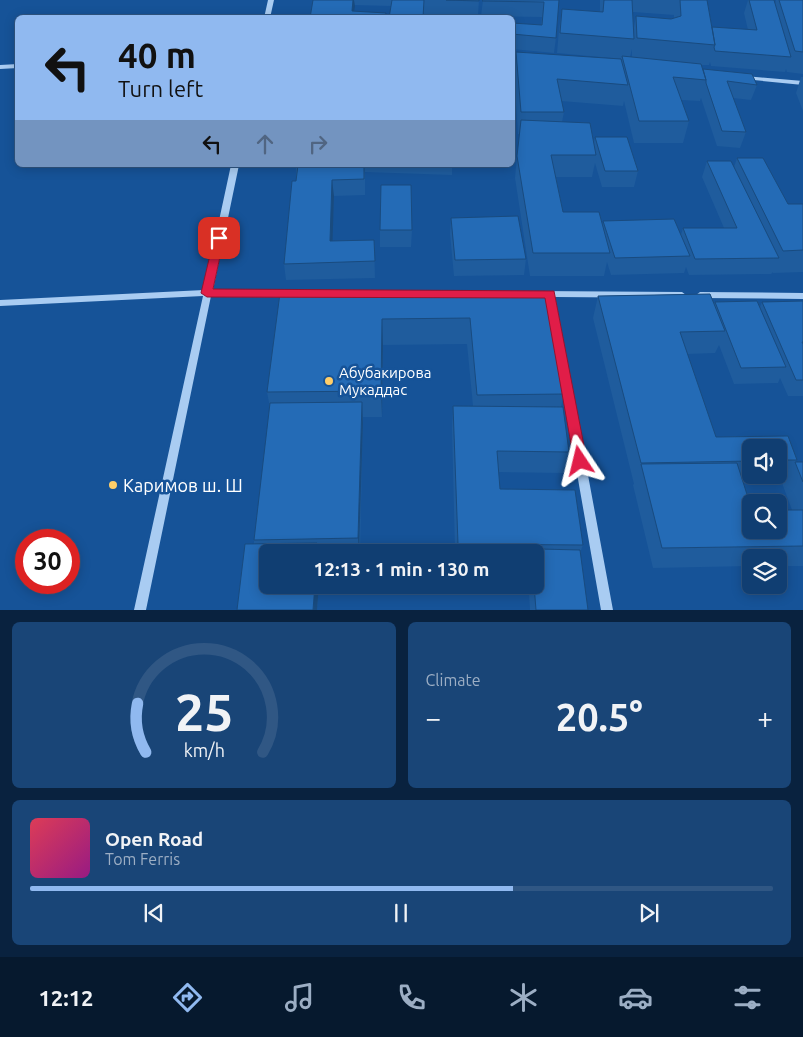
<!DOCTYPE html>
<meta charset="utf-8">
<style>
:root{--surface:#103e72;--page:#194577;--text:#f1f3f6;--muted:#9caec4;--line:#305784;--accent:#90b9f0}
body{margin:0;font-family:Ubuntu,sans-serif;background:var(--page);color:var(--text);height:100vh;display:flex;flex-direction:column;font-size:19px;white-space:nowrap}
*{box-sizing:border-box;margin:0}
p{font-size:16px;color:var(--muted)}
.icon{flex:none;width:28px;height:28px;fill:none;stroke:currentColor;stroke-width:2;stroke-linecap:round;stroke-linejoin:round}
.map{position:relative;height:610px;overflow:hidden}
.side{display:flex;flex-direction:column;gap:12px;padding:12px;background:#09223f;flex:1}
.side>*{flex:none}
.guide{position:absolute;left:15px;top:15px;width:500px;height:152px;border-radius:8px;box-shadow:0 2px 12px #0003,0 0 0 1px var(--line);background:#90b9f0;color:#111;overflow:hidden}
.controls{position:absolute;left:742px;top:439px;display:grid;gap:10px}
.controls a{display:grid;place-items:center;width:45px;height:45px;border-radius:8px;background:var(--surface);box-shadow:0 2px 12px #0003,0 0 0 1px var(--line);font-size:25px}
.speed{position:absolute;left:15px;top:529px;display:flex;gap:10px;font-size:25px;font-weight:700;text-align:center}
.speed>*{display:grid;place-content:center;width:65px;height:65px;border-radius:50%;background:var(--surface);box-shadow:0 2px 12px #0003,0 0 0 1px var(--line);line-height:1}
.speed .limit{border:8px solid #d22;background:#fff;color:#111}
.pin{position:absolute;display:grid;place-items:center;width:42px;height:42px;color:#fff;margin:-21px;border-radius:10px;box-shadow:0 2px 8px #0006}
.me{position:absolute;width:55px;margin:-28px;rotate:350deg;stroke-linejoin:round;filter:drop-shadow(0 0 4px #0008)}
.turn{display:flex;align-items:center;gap:18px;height:105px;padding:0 20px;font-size:22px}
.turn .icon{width:65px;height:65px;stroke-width:2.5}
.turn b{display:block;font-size:35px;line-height:42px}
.lanes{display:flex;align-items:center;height:48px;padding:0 20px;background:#0003;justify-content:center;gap:25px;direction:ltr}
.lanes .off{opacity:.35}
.big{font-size:38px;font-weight:700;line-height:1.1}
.side .card{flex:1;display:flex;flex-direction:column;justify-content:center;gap:8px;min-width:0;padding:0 18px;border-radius:8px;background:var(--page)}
.side .dial{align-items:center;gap:0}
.dial svg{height:130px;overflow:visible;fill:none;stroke:var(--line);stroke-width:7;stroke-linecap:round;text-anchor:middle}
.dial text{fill:var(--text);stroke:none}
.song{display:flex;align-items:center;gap:15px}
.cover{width:60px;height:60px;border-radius:8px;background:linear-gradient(135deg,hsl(350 70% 55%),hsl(310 70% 35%))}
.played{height:5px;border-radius:2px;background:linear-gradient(90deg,var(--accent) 65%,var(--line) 65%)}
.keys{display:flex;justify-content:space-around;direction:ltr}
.heat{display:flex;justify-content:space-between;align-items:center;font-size:28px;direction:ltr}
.side .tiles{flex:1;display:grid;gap:12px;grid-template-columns:1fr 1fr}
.card:last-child{grid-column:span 2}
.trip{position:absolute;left:259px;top:544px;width:285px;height:50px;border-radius:8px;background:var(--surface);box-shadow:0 2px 12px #0003,0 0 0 1px var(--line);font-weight:700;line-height:50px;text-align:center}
.tabs{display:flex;height:80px;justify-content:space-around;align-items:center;background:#06192e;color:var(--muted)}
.tabs .icon{width:35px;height:35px}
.tabs .active{color:var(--accent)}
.tabs b{font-size:22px;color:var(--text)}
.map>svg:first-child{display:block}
</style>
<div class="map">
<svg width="803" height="610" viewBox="0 0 803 610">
<rect width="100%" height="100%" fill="#165398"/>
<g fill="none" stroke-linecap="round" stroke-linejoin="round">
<path fill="#a9ccf2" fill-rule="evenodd" d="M268,0H274L270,18H264Z
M18,64V68L0,69V65Z
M745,76L803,81V85L743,79L742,78Z
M231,165H239L213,290H290L294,293L290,296H211L146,610H134L203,296L0,306V300L204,290Z
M535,291L682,292L686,295L682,298L555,297L613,610H601L546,297L532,296L531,294Z
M700,292L803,293V299L700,298L696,295Z"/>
</g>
<path fill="#1f5c9d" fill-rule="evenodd" d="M313,0H479L478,16L424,14L391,6L355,5L310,18Z
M483,0H562H559L556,38L554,53L512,49V23L541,25L542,17L481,16Z
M600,0H707L712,27L748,30L744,13L748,0H773L775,4L776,0H803V74L787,72L786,69L785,72L711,66L710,62L709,65H701L703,69L757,85L751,100L733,98L746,132L740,148L717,146L701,98L700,101L681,100L689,121L683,143H634L624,101L623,106L561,101L564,112L562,122L594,143L595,137L638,171L634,187H602L595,163L592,177H556L563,212L602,225L603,221L681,235L683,228H724L702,177L707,161L734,167L737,158L788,204H803V272L773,273V272L771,274L689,275L686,267L684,273L611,275L607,262L604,276H530L515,178L519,134H518L514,73L516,52L621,61L622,59L557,53L559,29L562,9L600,12ZM633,12L674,15V18L671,19L636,16L634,27ZM632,49V57H630Z
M801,77H803V111L796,93Z
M296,165H452V175L365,172V195L334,196L332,241L374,240L375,278L286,280L284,264L296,181Z
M451,218L526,259L524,275L454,276L450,234Z
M380,230H412L411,247H380Z
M545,291L564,394L561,407L569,452L564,473L499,472L500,489L583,545L580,553L588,610H530L529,594L457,593V585H535V552H455L452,428L453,406H473L467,344L383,345L382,417H363L360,552H268V585H319L317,610H237L254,544V540L270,408L267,392L280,293Z
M710,294L714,304L715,302L757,301L760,307L762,302L803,301V396H788L780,378L778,383L734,384L719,345L715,353L687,354L716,437L788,436L797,460L796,462H803V566H779V558H751V566L653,568L633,485L634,484L593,318L598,296ZM751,448H779V475H751ZM783,481L782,483L792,510H779V530H751V507L743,482Z"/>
<path fill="#194b7f" d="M353,0H354L355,6L353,18L352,11Z
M332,180L334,196L332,257L330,241Z
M382,319L383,345L382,417L381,391Z
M362,402L363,423L359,552L358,538Z
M315,585H319L317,610H313Z"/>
<path fill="#246bb6" stroke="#194b7f" d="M313,0H353L352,11L386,13L385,18H310Z
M392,0H424L423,18H389Z
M446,0H479V1Z
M483,0H559L556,38L512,34V23L542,25L544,2L482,1Z
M604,0H632L634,39L560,33L562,9L603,12Z
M680,0H707L715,45L637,38L636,16L671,19L681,16Z
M749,0H774L791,57L715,51L714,47L715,45L712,27L757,30Z
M779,0H803V52L795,51Z
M516,52L621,59L628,85L557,79L564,112H521Z
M622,56L701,64L706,80L673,77L689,121H639Z
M703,69L752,74L757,85L727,81L746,132L722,131L706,83V80Z
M521,120L590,123L596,155H551L563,212H599L610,253H533L517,156Z
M595,137H627L638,171H605Z
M737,158H763L788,204H803V250L783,251Z
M707,161H731L779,258L695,259L683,228H737Z
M298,165H364V179L332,180L330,241L374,240L375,261L284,264L292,181H296Z
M381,185H411L412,230H380Z
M518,216L526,259L455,260L451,218Z
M674,219L690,256L615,258L603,221Z
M545,291L564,394L477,395L470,318L382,319L381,391L267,392L280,293Z
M710,294L725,331L680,332L716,437L788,436L797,460H779V448H751V461L641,463L598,296Z
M757,301L786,367L741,368L715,302Z
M803,301V342H802L803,344V380H796L762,302Z
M362,402L358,538L254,540L270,403Z
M453,406L563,407L569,452L497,451L500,489L575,490L583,545L458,544Z
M795,462H803V482Z
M737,463L751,507V530H779V510H803V546L662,548L641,464Z
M317,543V552H268V585H315L313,610H237L245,544Z
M458,547L580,550L588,610H536L534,585L535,552H459Z"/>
<path fill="#e11d48" stroke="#92132f" d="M219,235L224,238L213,289L554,291L587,461L585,465H576L574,461L545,298L207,297L201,293L214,238Z"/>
<g fill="#ffce69" stroke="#165398" stroke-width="2">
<circle cx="329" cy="381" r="5"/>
<circle cx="113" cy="485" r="5"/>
</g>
<g text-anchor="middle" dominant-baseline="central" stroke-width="5" stroke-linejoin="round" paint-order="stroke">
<g font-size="15" fill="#fff" stroke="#165398" text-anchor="start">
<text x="339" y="372">Абубакирова<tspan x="339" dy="17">Мукаддас</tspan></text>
</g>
<g font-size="18" fill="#fff" stroke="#165398" text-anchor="start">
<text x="123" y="485">Каримов ш. Ш</text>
</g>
</g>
</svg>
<div class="controls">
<a><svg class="icon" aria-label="sound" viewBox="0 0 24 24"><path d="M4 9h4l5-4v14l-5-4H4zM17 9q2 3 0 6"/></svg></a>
<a><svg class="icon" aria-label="search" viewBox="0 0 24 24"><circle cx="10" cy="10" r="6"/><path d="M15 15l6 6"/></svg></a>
<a><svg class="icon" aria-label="layers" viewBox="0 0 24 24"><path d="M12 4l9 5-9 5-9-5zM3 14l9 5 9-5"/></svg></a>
</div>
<div class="speed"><div class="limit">30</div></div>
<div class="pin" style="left:219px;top:238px;background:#d93025"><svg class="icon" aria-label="arrive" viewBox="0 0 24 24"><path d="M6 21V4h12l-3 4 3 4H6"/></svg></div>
<svg class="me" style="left:580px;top:461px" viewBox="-20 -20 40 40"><path d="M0-17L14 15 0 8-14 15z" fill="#e11d48" stroke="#fff" stroke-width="4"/></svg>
<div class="trip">12:13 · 1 min · 130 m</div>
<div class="guide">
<div class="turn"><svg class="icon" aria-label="left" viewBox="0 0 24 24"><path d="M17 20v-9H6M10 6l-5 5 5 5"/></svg><div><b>40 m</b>Turn left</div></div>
<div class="lanes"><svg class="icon" aria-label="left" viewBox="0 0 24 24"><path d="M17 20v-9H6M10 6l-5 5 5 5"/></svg><svg class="icon off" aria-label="ahead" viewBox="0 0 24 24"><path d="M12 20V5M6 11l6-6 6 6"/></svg><svg class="icon off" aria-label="right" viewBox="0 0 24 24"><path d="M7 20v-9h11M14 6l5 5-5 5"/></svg></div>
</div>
</div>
<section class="side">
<div class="tiles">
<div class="card dial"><svg viewBox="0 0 100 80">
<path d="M14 69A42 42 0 1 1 86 69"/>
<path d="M14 69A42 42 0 0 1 9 39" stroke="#90b9f0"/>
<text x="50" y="56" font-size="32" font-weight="700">25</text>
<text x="50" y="72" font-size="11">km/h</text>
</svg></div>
<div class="card"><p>Climate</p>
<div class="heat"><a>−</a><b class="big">20.5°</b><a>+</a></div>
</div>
<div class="card">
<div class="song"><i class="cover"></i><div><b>Open Road</b><p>Tom Ferris</p></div></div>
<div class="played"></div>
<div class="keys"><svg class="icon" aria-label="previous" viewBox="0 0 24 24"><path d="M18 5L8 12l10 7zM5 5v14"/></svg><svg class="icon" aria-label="pause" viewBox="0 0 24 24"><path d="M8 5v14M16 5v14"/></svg><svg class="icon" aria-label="next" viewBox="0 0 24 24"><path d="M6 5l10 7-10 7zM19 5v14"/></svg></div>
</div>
</div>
</section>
<nav class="tabs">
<b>12:12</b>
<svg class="icon active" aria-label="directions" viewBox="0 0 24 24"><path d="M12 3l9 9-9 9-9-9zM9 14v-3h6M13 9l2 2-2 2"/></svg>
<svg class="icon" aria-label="music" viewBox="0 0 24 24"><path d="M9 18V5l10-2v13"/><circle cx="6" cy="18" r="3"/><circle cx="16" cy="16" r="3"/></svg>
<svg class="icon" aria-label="phone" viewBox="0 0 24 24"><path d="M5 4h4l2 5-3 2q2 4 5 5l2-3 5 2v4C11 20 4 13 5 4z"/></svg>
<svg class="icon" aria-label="climate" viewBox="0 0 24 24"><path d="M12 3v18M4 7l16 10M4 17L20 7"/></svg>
<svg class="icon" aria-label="car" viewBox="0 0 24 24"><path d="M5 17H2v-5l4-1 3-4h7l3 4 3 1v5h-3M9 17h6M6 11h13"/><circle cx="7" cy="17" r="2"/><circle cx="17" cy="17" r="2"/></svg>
<svg class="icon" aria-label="filters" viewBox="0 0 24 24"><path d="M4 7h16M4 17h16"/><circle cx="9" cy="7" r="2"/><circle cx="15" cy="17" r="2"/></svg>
</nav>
